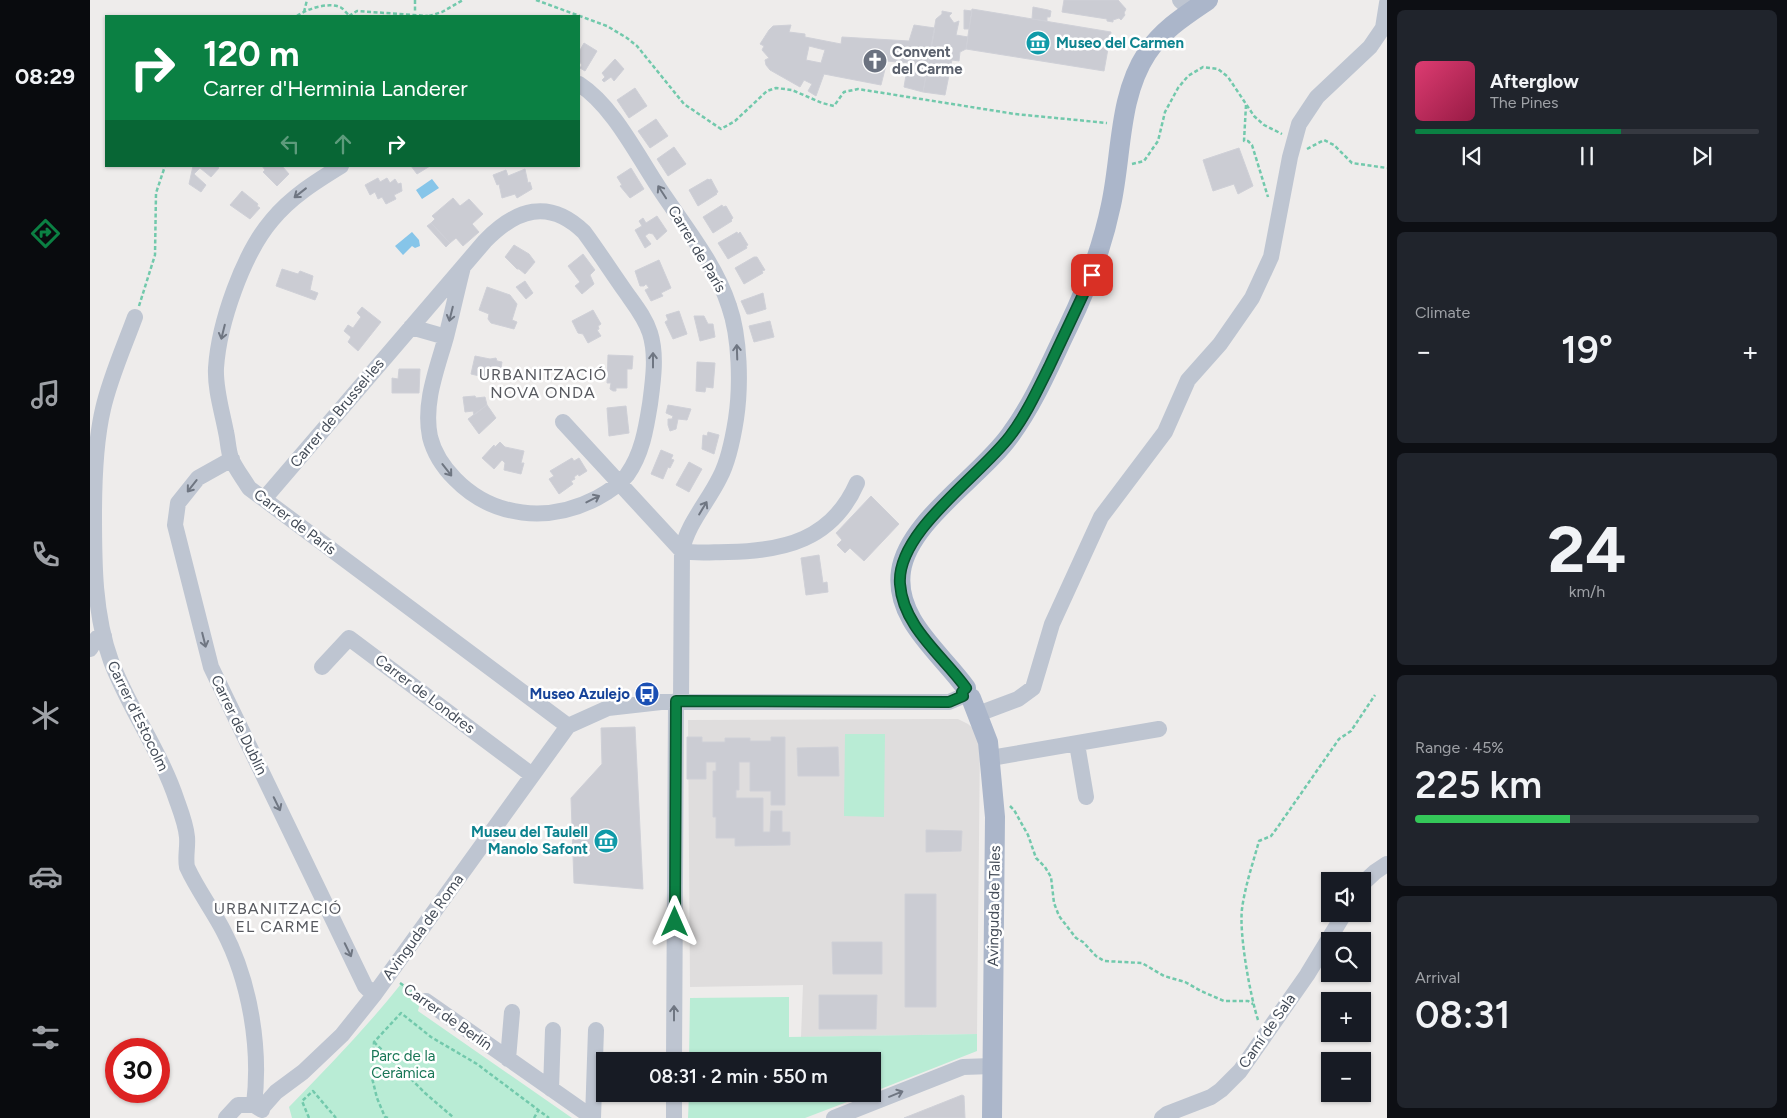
<!DOCTYPE html>
<meta charset="utf-8">
<style>
:root{--surface:#171b24;--page:#20242c;--text:#f1f3f6;--muted:#9ea1a6;--line:#363941;--accent:#0b8043}
body{margin:0;font-family:Figtree,sans-serif;background:var(--page);color:var(--text);height:100vh;display:flex;flex-direction:column;font-size:19px;white-space:nowrap}
*{box-sizing:border-box;margin:0}
p{font-size:16px;color:var(--muted)}
.icon{flex:none;width:28px;height:28px;fill:none;stroke:currentColor;stroke-width:2;stroke-linecap:round;stroke-linejoin:round}
.map{position:relative;flex:1;overflow:hidden}
.details{display:flex;flex-direction:column;gap:10px;padding:10px;background:#0d0f14;width:400px}
.details>*{flex:none}
.top-card{position:absolute;left:15px;top:15px;width:475px;height:152px;border-radius:0px;box-shadow:0 1px 4px #0004;background:#0b8043;color:#fff;overflow:hidden}
.fabs{position:absolute;left:1231px;top:872px;display:grid;gap:10px}
.fabs a{display:grid;place-items:center;width:50px;height:50px;border-radius:0px;background:var(--surface);box-shadow:0 1px 4px #0004;font-size:25px}
.speed{position:absolute;left:15px;top:1038px;display:flex;gap:10px;font-size:25px;font-weight:700;text-align:center}
.speed>*{display:grid;place-content:center;width:65px;height:65px;border-radius:50%;background:var(--surface);box-shadow:0 1px 4px #0004;line-height:1}
.speed .limit{border:8px solid #d22;background:#fff;color:#111}
.pin{position:absolute;display:grid;place-items:center;width:42px;height:42px;color:#fff;margin:-21px;border-radius:10px;box-shadow:0 2px 8px #0006}
.me{position:absolute;width:55px;margin:-28px;rotate:0deg;stroke-linejoin:round;filter:drop-shadow(0 0 4px #0008)}
.turn{display:flex;align-items:center;gap:18px;height:105px;padding:0 15px;font-size:22px}
.turn .icon{width:65px;height:65px;stroke-width:2.5}
.turn b{display:block;font-size:35px;line-height:42px}
.lanes{display:flex;align-items:center;height:48px;padding:0 15px;background:#0003;justify-content:center;gap:25px;direction:ltr}
.lanes .off{opacity:.35}
.big{font-size:38px;font-weight:600;line-height:1.1}
.details .tile{flex:1;display:flex;flex-direction:column;justify-content:center;gap:8px;min-width:0;padding:0 18px;border-radius:8px;background:var(--page)}
.details .dial{align-items:center;gap:0}
.dial b{font-size:65px;line-height:1}
.song{display:flex;align-items:center;gap:15px}
.cover{width:60px;height:60px;border-radius:8px;background:linear-gradient(135deg,hsl(340 70% 55%),hsl(340 70% 35%))}
.played{height:5px;border-radius:2px;background:linear-gradient(90deg,var(--accent) 60%,var(--line) 60%)}
.keys{display:flex;justify-content:space-around;direction:ltr}
.heat{display:flex;justify-content:space-between;align-items:center;font-size:28px;direction:ltr}
.charge{height:8px;border-radius:4px;background:linear-gradient(90deg,#34c759 45%,var(--line) 0)}
.trip{position:absolute;left:506px;top:1052px;width:285px;height:50px;border-radius:0px;background:var(--surface);box-shadow:0 1px 4px #0004;font-weight:600;line-height:50px;text-align:center}
main{display:flex;flex:1;min-height:0}
.tab-bar{display:flex;flex-direction:column;width:90px;justify-content:space-around;align-items:center;background:#090b0e;color:var(--muted)}
.tab-bar .icon{width:35px;height:35px}
.tab-bar .on{color:var(--accent)}
.tab-bar b{font-size:22px;color:var(--text)}
.map>svg:first-child{display:block}
</style>
<main>
<nav class="tab-bar">
<b>08:29</b>
<svg class="icon on" aria-label="directions" viewBox="0 0 24 24"><path d="M12 3l9 9-9 9-9-9zM9 14v-3h6M13 9l2 2-2 2"/></svg>
<svg class="icon" aria-label="music" viewBox="0 0 24 24"><path d="M9 18V5l10-2v13"/><circle cx="6" cy="18" r="3"/><circle cx="16" cy="16" r="3"/></svg>
<svg class="icon" aria-label="phone" viewBox="0 0 24 24"><path d="M5 4h4l2 5-3 2q2 4 5 5l2-3 5 2v4C11 20 4 13 5 4z"/></svg>
<svg class="icon" aria-label="climate" viewBox="0 0 24 24"><path d="M12 3v18M4 7l16 10M4 17L20 7"/></svg>
<svg class="icon" aria-label="car" viewBox="0 0 24 24"><path d="M5 17H2v-5l4-1 3-4h7l3 4 3 1v5h-3M9 17h6M6 11h13"/><circle cx="7" cy="17" r="2"/><circle cx="17" cy="17" r="2"/></svg>
<svg class="icon" aria-label="filters" viewBox="0 0 24 24"><path d="M4 7h16M4 17h16"/><circle cx="9" cy="7" r="2"/><circle cx="15" cy="17" r="2"/></svg>
</nav>
<div class="map">
<svg width="1297" height="1118" viewBox="0 0 1297 1118">
<rect width="100%" height="100%" fill="#eeeceb"/>
<path fill="#dfdddd" d="M868,719L878,724L886,731L890,741L887,1034L711,1037L713,985L600,987L598,720Z"/>
<path fill="#b9ecd5" d="M755,734H795L794,817L754,816Z
M311,984L331,998L328,1011L482,1118H202L199,1107C238,1067 276,1028 311,984Z
M699,997V1037L887,1034V1051L783,1092L782,1061H599L600,998Z
M599,1094H778L715,1118H598Z"/>
<path fill="#86c5e9" d="M342,179L349,188L332,199L326,190Z
M322,232L329,240L330,246L325,248L322,246L313,255L305,246Z"/>
<path fill="#cbccd3" stroke="#cfd0d7" fill-rule="evenodd" d="M974,0H1028L1036,9L1034,13L1035,15L1031,20L1029,18L1023,20V22L1017,21V19L972,12Z
M943,7L958,10L961,11L960,17H957V21L942,19Z
M882,9L1021,32L1014,71L876,49Z
M874,10L882,11L879,29H874Z
M852,11L862,13L859,16L864,23L869,21L866,35L878,37L876,49L870,52L869,61L862,60L855,95L833,92L846,19L852,14Z
M701,25L699,32L715,34V37L751,44L752,37L819,41L824,25L845,28L833,92L814,87L818,63L797,61L791,85L734,74L726,96L718,91L722,84L714,80L710,87L680,70L676,65L675,60L679,58L672,50L674,46L670,44L679,30L683,26ZM719,46L735,50L731,63L716,60Z
M494,43L507,51L495,71L490,68L492,65L489,61V52Z
M525,59L534,69L524,81L521,77L514,82L512,80L515,77L512,73Z
M545,88L557,106L539,118L527,100Z
M566,119L578,136L560,148L548,131Z
M584,147L596,164L578,176L567,159Z
M1149,148L1163,186L1148,194L1144,184L1123,191L1113,160Z
M103,166H127L129,168L121,177L110,168L104,174L116,185L111,192L99,184Z
M172,166H192L199,174L187,186L173,172L175,170Z
M321,166H340L327,174Z
M541,168L554,189L540,198L530,186L532,185L527,177Z
M435,169L438,183L440,182L442,189L427,198L425,194L412,198L409,184L407,185L403,175L416,170L418,176Z
M288,178L290,182L297,178L300,183L305,179L308,184L311,183L312,191L304,195L306,199L296,204L292,197L288,199L285,192L280,195L275,185Z
M618,179L619,180L621,179L628,192L626,193L627,194L608,206L599,190Z
M152,191L168,204L167,206L170,208L160,219L140,205Z
M363,198L370,206L379,199L393,214L382,224L389,232L373,246L366,238L360,243L341,223L345,219L342,216Z
M632,205L633,207L636,206L643,218L641,220L642,221L623,233L613,217Z
M567,216L577,231L567,240L563,234L559,233L555,236L561,244L555,248L545,230L552,226L549,221L553,218L556,223Z
M341,223L360,243L356,247L337,226Z
M647,232L648,234L650,232L658,245L656,246L657,248L638,259L628,243Z
M424,245L439,254L445,262L435,274L429,269H427L415,257Z
M493,254L505,270L500,275L504,284L492,294L485,286L490,282L478,266Z
M664,257H667L675,270L672,271L673,273L654,284L645,268Z
M569,260L581,288L571,293L573,296L561,301L555,290L559,288L556,284L554,286H550L545,271Z
M192,269L208,274L210,271L223,276L220,290L228,293L225,300L186,286Z
M435,281L443,293L436,299L426,287Z
M397,287L420,295L427,304L422,320L427,322L424,329L401,323L398,319L399,314L389,310Z
M673,293L676,309L660,314H657L651,301Z
M272,307L291,322L268,351L258,342L261,337L254,331L258,325L263,328L271,317L267,313Z
M503,310L511,324L508,326L509,329L507,330L511,336L498,343L493,334L488,333L482,321Z
M589,311L597,334L583,339L575,322L578,320L576,315Z
M604,316H614L618,324H623L625,337L610,341Z
M680,321L684,337L664,342L659,326Z
M518,355L543,356L542,369H537V388H526V391H523L520,389L521,383H517Z
M385,356L400,359L406,358L407,361L412,362L411,368H408L406,374L403,373L402,379L381,374Z
M607,362L625,363L623,388L616,387L615,392L606,391Z
M309,369H330L329,393H302V378L308,379Z
M385,396L386,398L395,397L397,405L384,415L383,411L375,412L373,397Z
M397,405L406,418L389,434L378,419Z
M578,405L601,409L597,420L588,419L586,429L580,431L578,425V419H582L583,416L576,413Z
M536,406L539,433L519,436L517,408Z
M618,432L629,435L624,454L612,449L613,435L617,436Z
M410,442L415,447L434,451L431,463H434L431,474L414,470L415,463L412,460L404,469L392,458L404,445L405,447Z
M571,450L583,455L581,459L584,460L580,468L578,467L573,479L561,474Z
M482,458L484,461L489,458L497,471L489,476L488,474L484,477L485,479L481,481L483,484L469,494L459,479L464,476L460,471Z
M599,462L612,469L599,492L586,485Z
M781,496L809,524L774,561L760,548L755,553L747,545L752,540L746,533Z
M729,555L733,583L737,582L738,592L716,595L711,558Z
M545,727L553,889L484,883L481,798L512,764L511,728Z
M597,737H612V742H635V738H660V741H681V737H695V805H681V791H660V762H649V790H646V798H673V832H680L681,811H692V832H700V845L645,846V838H626V817H623V771H626V762H616V779H597Z
M748,747L749,776H708L707,748Z
M836,830L872,831L871,851L836,852Z
M815,894H846V1007H815Z
M742,942H792V974H743Z
M729,995H787L786,1029H729Z
M872,1095L874,1096L875,1118H814Z"/>
<g fill="none" stroke-linecap="round" stroke-linejoin="round">
<path stroke="#72c9ac" stroke-width="2.5" stroke-dasharray="4 2.5" stroke-linecap="butt" d="M325,0V13
M446,0L517,26L537,38L547,46L594,104L631,129L645,121L677,91L686,88L702,90L732,103L744,106L754,92L768,89L925,114L1017,123
M214,12L217,0
M207,16C217,9 237,2 250,7C253,8 256,13 259,15
M259,16L267,11L338,16
M339,16L352,12L373,0
M1156,105L1154,141H1158L1162,145L1178,197
M1217,149L1234,140L1244,145L1262,163L1297,168
M1042,164L1054,161L1068,141L1075,112L1088,88L1098,76L1113,67L1128,69L1138,77L1164,116L1174,125L1192,134
M49,306L65,255L66,193L75,166
M920,806L924,810L938,835L946,858L955,867L961,877L964,903L969,916L986,938L993,942L1006,956L1014,961L1052,963L1074,976L1095,982L1111,991L1134,1001H1158L1163,1004
M310,983L326,994
M1168,1020C1160,995 1149,934 1152,909C1155,886 1163,863 1169,841L1181,836L1187,828L1249,739L1261,731L1285,695
M284,1042L335,1093L364,1118
M219,1118L212,1101L223,1091L246,1118
M298,1118L295,1117L287,1098L282,1078L284,1042L311,1013L341,1037L387,1064L459,1118
M444,1118L448,1111"/>
<path stroke="#bec5d1" stroke-width="16" d="M1090,0L1102,11
M489,84C523,106 547,155 569,188C594,226 625,263 639,306C650,337 651,386 646,419C643,438 639,460 630,477C618,502 597,524 592,551L591,701
M251,166C225,182 201,197 182,220C153,254 129,323 126,368C125,389 132,411 136,432C138,440 138,450 141,458C145,468 153,478 159,488L478,726
M45,317C34,347 20,378 13,409C5,443 4,480 4,515C4,563 4,614 21,661C39,709 71,752 87,801C91,812 96,825 97,837C98,847 95,857 97,867C107,889 122,909 133,930C160,981 171,1048 164,1105
M321,327L356,337
M473,422L592,551C607,554 623,552 638,552C694,551 742,540 767,483
M142,459L108,478L88,503L85,525L121,667L275,986L284,995
M174,499L395,241C426,209 459,198 494,232C508,251 521,271 535,291C544,304 555,317 560,333C567,355 563,381 560,404C556,429 552,454 537,475C529,485 518,492 507,498C459,523 403,518 365,479C353,467 344,453 340,437C333,403 347,369 356,337C362,314 367,290 373,267
M0,649L7,638L14,636
M232,667L259,638L442,775
M888,714L928,699L943,688L962,624L1011,517L1075,432L1098,380L1130,344L1162,298L1181,257L1200,157L1209,124L1227,97L1280,47L1293,28L1297,3
M987,744L996,797
M901,758L1069,729
M1272,884L1285,872L1297,864
M336,1001L503,1118
M418,1059L422,1012
M584,1061L586,701
M461,1089L463,1030
M171,1109L186,1092L213,1072L252,1035L284,995L478,726L518,708L571,702H859L873,696
M136,1118L148,1105H164L172,1110
M503,1118L506,1030
M584,1118V1094
M744,1118L873,1067L902,1066
M1072,1118L1077,1114L1121,1097L1131,1090L1150,1071L1217,975L1254,914"/>
<path stroke="#abb6ca" stroke-width="20" d="M876,688C851,653 804,619 811,571C818,521 892,476 921,434C945,401 960,364 978,327C997,288 1012,248 1021,205C1032,155 1028,97 1057,53C1072,30 1096,15 1118,0
M881,698L898,742L905,817L902,1118"/>
</g>
<defs><path id="oneway-shaft" d="M-6 0H5M1.5-3L5.5 0L1.5 3" fill="none" stroke-width="1.6" stroke-linecap="round" stroke-linejoin="round" transform="scale(1.25)"/></defs>
<g stroke="#6f7682">
<use href="#oneway-shaft" transform="translate(572 192) rotate(-123)"/>
<use href="#oneway-shaft" transform="translate(210 193) rotate(142)"/>
<use href="#oneway-shaft" transform="translate(361 314) rotate(104)"/>
<use href="#oneway-shaft" transform="translate(133 332) rotate(104)"/>
<use href="#oneway-shaft" transform="translate(647 352) rotate(-92)"/>
<use href="#oneway-shaft" transform="translate(563 360) rotate(-90)"/>
<use href="#oneway-shaft" transform="translate(357 470) rotate(52)"/>
<use href="#oneway-shaft" transform="translate(102 486) rotate(128)"/>
<use href="#oneway-shaft" transform="translate(503 499) rotate(-27)"/>
<use href="#oneway-shaft" transform="translate(613 508) rotate(-59)"/>
<use href="#oneway-shaft" transform="translate(114 640) rotate(76)"/>
<use href="#oneway-shaft" transform="translate(187 804) rotate(64)"/>
<use href="#oneway-shaft" transform="translate(258 950) rotate(64)"/>
<use href="#oneway-shaft" transform="translate(584 1013) rotate(-90)"/>
<use href="#oneway-shaft" transform="translate(806 1094) rotate(-22)"/>
</g>
<g fill="none" stroke-linecap="round" stroke-linejoin="round">
<defs>
<path id="route" d="M585,922L586,701L859,702L873,696L872,692L876,688C853,656 813,627 810,584C806,532 890,476 920,436C936,415 947,391 959,367C973,337 988,306 1002,275"/>
</defs>
<use href="#route" stroke="#07532c" stroke-width="12"/>
<use href="#route" stroke="#0b8043" stroke-width="9"/>
</g>
<defs>
<symbol id="museum-disc" viewBox="-11 -11 22 22"><circle r="9.5" fill="#0f9aa8" stroke="#fff"/><path d="M0-6L6-3V-2H-6V-3ZM-5-1h2V3h-2ZM-1-1h2V3h-2ZM3-1h2V3H3ZM-6 4H6V6H-6Z" fill="#fff"/></symbol>
<symbol id="church-disc" viewBox="-11 -11 22 22"><circle r="9.5" fill="#6b7280" stroke="#fff"/><path d="M-1.2-6h2.4v3.5h3.3v2.4h-3.3V6h-2.4V-.1h-3.3v-2.4h3.3Z" fill="#fff"/></symbol>
<symbol id="bus-disc" viewBox="-11 -11 22 22"><circle r="9.5" fill="#1a4fb4" stroke="#fff"/><path d="M-5-6H5V4H4V6H2V4H-2V6H-4V4H-5ZM-3.5-4V0h7V-4ZM-3.5 1.2v1.5H-2V1.2ZM2 1.2v1.5H3.5V1.2Z" fill="#fff"/></symbol>
</defs>
<g fill-rule="evenodd">
<use href="#museum-disc" x="934" y="29" width="28" height="28"/>
<use href="#church-disc" x="771" y="47" width="28" height="28"/>
<use href="#bus-disc" x="543" y="680" width="28" height="28"/>
<use href="#museum-disc" x="502" y="827" width="28" height="28"/>
</g>
<g text-anchor="middle" dominant-baseline="central" stroke-width="5" stroke-linejoin="round" paint-order="stroke">
<g font-size="15" font-weight="bold" fill="#0d838f" stroke="#fff" text-anchor="start">
<text x="966" y="43">Museo del Carmen</text>
<text x="498" y="832" text-anchor="end">Museu del Taulell<tspan x="498" dy="17">Manolo Safont</tspan></text>
</g>
<g font-size="15" font-weight="bold" fill="#5b616d" stroke="#fff" text-anchor="start">
<text x="802" y="52">Convent<tspan x="802" dy="17">del Carme</tspan></text>
</g>
<g font-size="15" fill="#444c58" stroke="#fff">
<text transform="translate(607 249) rotate(59)">Carrer de París</text>
<text transform="translate(247 413) rotate(-50)">Carrer de Brussel·les</text>
<text transform="translate(205 522) rotate(37)">Carrer de París</text>
<text transform="translate(335 694) rotate(37)">Carrer de Londres</text>
<text transform="translate(48 716) rotate(64)">Carrer d'Estocolm</text>
<text transform="translate(149 725) rotate(64)">Carrer de Dublín</text>
<text transform="translate(904 906) rotate(-89)">Avinguda de Tales</text>
<text transform="translate(333 927) rotate(-54)">Avinguda de Roma</text>
<text transform="translate(358 1017) rotate(35)">Carrer de Berlín</text>
<text transform="translate(1177 1031) rotate(-55)">Camí de Sala</text>
</g>
<g font-size="15" font-weight="bold" fill="#164399" stroke="#fff" text-anchor="end">
<text x="540" y="694">Museo Azulejo</text>
</g>
<g font-size="15" fill="#187656" stroke="#fff">
<text x="313" y="1056">Parc de la<tspan x="313" dy="17">Ceràmica</tspan></text>
</g>
<g font-size="16" letter-spacing="1" fill="#585a60" stroke="#fff">
<text x="453" y="374">URBANITZACIÓ<tspan x="453" dy="18">NOVA ONDA</tspan></text>
<text x="188" y="908">URBANITZACIÓ<tspan x="188" dy="18">EL CARME</tspan></text>
</g>
</g>
</svg>
<div class="fabs">
<a><svg class="icon" aria-label="sound" viewBox="0 0 24 24"><path d="M4 9h4l5-4v14l-5-4H4zM17 9q2 3 0 6"/></svg></a>
<a><svg class="icon" aria-label="search" viewBox="0 0 24 24"><circle cx="10" cy="10" r="6"/><path d="M15 15l6 6"/></svg></a>
<a>+</a>
<a>−</a>
</div>
<div class="speed"><div class="limit">30</div></div>
<div class="pin" style="left:1002px;top:275px;background:#d93025"><svg class="icon" aria-label="arrive" viewBox="0 0 24 24"><path d="M6 21V4h12l-3 4 3 4H6"/></svg></div>
<svg class="me" style="left:585px;top:922px" viewBox="-20 -20 40 40"><path d="M0-17L14 15 0 8-14 15z" fill="#0b8043" stroke="#fff" stroke-width="4"/></svg>
<div class="trip">08:31 · 2 min · 550 m</div>
<div class="top-card">
<div class="turn"><svg class="icon" aria-label="right" viewBox="0 0 24 24"><path d="M7 20v-9h11M14 6l5 5-5 5"/></svg><div><b>120 m</b>Carrer d'Herminia Landerer</div></div>
<div class="lanes"><svg class="icon off" aria-label="left" viewBox="0 0 24 24"><path d="M17 20v-9H6M10 6l-5 5 5 5"/></svg><svg class="icon off" aria-label="ahead" viewBox="0 0 24 24"><path d="M12 20V5M6 11l6-6 6 6"/></svg><svg class="icon" aria-label="right" viewBox="0 0 24 24"><path d="M7 20v-9h11M14 6l5 5-5 5"/></svg></div>
</div>
</div>
<section class="details">
<div class="tile">
<div class="song"><i class="cover"></i><div><b>Afterglow</b><p>The Pines</p></div></div>
<div class="played"></div>
<div class="keys"><svg class="icon" aria-label="previous" viewBox="0 0 24 24"><path d="M18 5L8 12l10 7zM5 5v14"/></svg><svg class="icon" aria-label="pause" viewBox="0 0 24 24"><path d="M8 5v14M16 5v14"/></svg><svg class="icon" aria-label="next" viewBox="0 0 24 24"><path d="M6 5l10 7-10 7zM19 5v14"/></svg></div>
</div>
<div class="tile"><p>Climate</p>
<div class="heat"><a>−</a><b class="big">19°</b><a>+</a></div>
</div>
<div class="tile dial"><b>24</b><p>km/h</p></div>
<div class="tile"><p>Range · 45%</p><b class="big">225 km</b><div class="charge"></div></div>
<div class="tile"><p>Arrival</p><b class="big">08:31</b></div>
</section>
</main>
